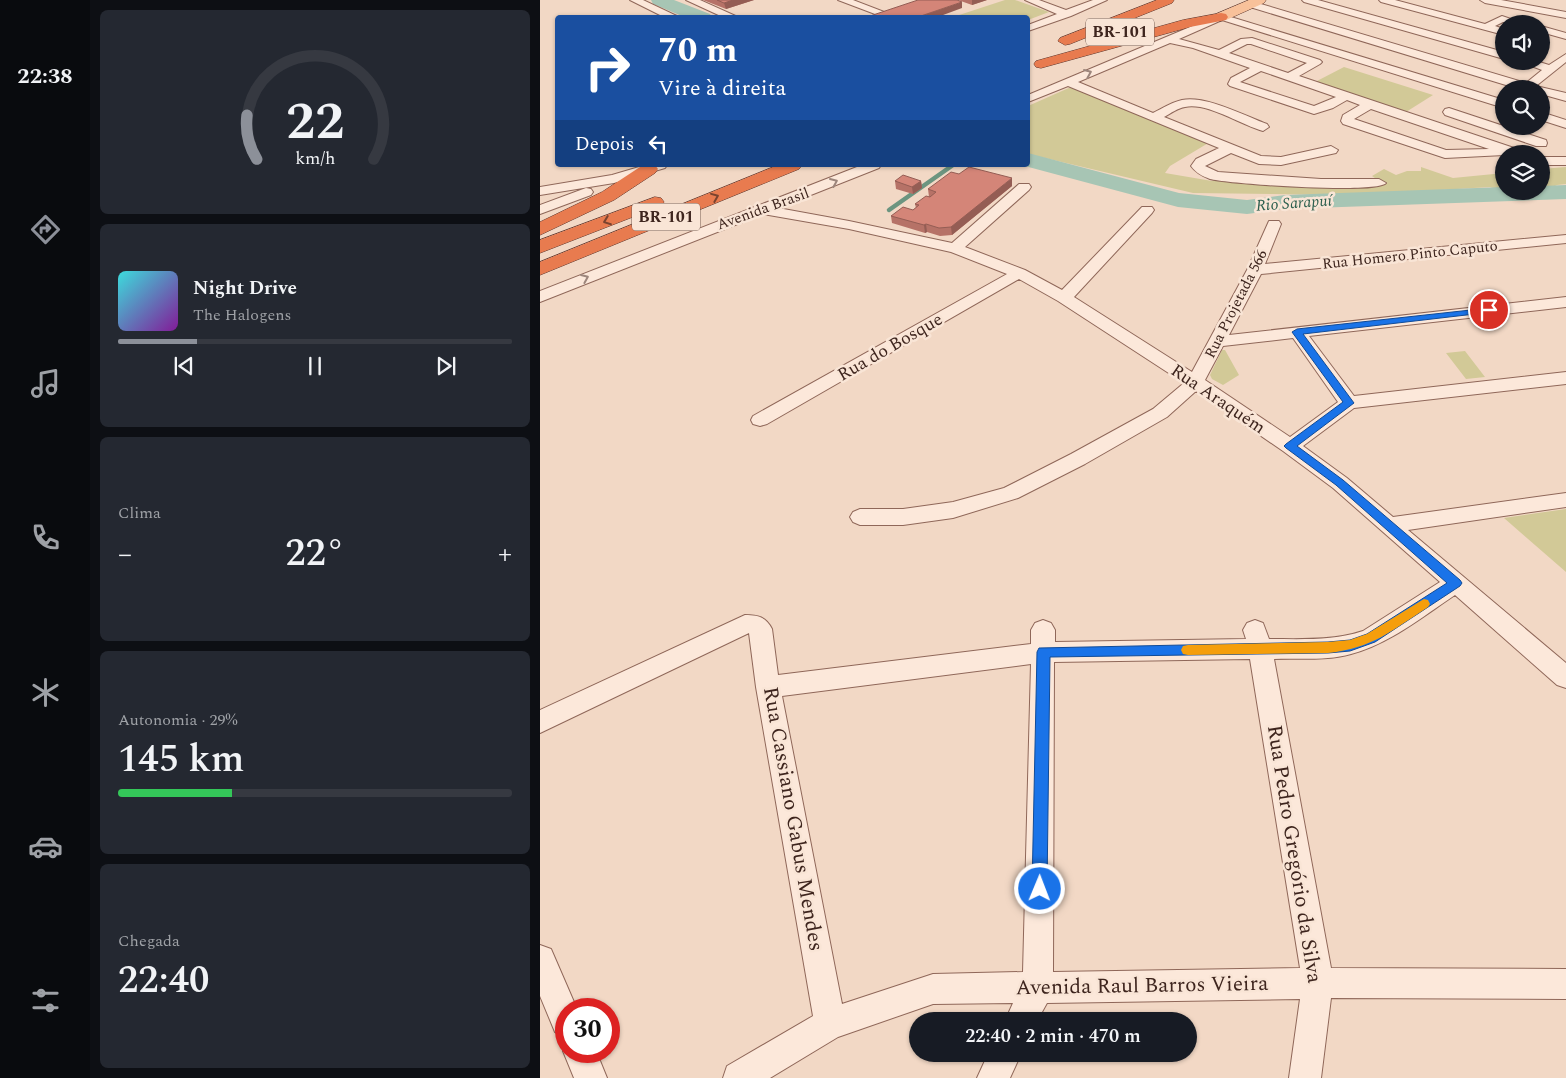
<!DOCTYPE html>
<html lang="pt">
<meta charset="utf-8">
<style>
:root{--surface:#171b24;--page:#242831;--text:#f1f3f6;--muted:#9ea1a6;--line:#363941;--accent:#8c9099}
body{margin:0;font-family:Spectral,serif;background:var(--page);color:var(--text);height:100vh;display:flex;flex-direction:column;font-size:19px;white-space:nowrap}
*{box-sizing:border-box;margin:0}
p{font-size:16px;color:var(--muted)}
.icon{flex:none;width:28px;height:28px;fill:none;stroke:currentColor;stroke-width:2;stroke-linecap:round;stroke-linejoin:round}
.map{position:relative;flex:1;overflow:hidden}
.drawer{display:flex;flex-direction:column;gap:10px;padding:10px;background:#0d0f14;width:450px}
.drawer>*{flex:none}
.hud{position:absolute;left:15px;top:15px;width:475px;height:152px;border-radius:5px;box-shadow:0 1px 4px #0004;background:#1a4fa0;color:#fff;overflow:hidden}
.buttons{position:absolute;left:955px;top:15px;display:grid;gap:10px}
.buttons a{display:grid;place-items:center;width:55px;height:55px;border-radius:50%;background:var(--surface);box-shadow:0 1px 4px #0004;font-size:25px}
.speed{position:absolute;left:15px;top:998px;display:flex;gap:10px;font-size:25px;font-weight:700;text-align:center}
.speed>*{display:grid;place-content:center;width:65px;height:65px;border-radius:50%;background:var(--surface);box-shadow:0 1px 4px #0004;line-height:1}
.speed .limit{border:8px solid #d22;background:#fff;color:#111}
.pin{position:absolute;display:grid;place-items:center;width:42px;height:42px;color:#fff;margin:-21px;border:2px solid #fff;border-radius:50%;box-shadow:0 1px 5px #0007}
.me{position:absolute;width:55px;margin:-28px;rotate:1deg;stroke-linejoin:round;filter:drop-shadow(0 0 4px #0008)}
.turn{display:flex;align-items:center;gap:18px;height:105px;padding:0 20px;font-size:22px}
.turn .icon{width:65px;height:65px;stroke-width:2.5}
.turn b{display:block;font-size:35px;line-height:42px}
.then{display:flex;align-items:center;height:48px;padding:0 20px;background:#0003;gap:10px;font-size:19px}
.big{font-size:38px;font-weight:600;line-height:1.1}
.drawer .card{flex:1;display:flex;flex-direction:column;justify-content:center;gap:8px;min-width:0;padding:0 18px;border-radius:8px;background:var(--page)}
.drawer .dial{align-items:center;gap:0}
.dial svg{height:130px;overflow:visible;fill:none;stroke:var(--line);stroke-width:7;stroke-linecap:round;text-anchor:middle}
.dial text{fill:var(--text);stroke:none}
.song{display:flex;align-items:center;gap:15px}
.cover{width:60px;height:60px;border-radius:8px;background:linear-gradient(135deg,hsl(180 70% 55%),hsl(290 70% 35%))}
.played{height:5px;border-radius:2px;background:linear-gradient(90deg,var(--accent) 20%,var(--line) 20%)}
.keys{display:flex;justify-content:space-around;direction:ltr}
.heat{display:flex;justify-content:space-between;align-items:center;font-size:28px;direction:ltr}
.charge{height:8px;border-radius:4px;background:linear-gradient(90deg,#34c759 29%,var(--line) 0)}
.trip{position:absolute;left:369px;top:1012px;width:288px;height:50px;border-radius:25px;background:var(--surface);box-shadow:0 1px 4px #0004;font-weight:600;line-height:50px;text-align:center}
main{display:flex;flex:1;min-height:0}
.dock{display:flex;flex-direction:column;width:90px;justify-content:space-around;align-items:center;background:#090b0e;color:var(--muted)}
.dock .icon{width:35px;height:35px}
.dock .active{color:var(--accent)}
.dock b{font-size:22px;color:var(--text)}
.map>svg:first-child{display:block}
</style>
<main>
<nav class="dock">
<b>22:38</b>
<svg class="icon active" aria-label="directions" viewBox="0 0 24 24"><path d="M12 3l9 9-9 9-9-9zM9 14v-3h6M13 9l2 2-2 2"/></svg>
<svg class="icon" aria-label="music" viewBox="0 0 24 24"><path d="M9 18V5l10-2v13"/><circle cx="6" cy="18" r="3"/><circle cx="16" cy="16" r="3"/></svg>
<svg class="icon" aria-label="phone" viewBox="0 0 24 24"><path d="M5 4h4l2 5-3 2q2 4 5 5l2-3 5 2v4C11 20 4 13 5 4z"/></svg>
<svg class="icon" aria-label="climate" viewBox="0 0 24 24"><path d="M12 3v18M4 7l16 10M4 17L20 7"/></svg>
<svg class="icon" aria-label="car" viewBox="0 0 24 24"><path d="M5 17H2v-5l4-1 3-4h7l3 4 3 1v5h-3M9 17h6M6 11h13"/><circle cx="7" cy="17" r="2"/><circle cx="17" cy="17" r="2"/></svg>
<svg class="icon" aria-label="filters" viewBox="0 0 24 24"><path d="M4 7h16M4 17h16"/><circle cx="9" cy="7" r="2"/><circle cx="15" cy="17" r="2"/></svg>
</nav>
<section class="drawer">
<div class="card dial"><svg viewBox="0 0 100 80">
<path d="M14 69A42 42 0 1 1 86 69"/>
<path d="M14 69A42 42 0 0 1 8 42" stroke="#8c9099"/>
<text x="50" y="56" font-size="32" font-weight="700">22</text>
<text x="50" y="72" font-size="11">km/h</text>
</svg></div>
<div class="card">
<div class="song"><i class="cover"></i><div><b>Night Drive</b><p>The Halogens</p></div></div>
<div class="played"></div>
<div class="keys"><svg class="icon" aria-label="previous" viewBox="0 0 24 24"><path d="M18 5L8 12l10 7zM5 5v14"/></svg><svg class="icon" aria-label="pause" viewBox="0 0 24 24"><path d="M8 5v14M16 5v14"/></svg><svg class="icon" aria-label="next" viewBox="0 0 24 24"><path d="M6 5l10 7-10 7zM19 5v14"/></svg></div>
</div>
<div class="card"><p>Clima</p>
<div class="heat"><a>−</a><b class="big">22°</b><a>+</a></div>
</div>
<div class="card"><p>Autonomia · 29%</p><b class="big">145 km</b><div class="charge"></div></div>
<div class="card"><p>Chegada</p><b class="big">22:40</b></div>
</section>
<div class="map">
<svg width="1026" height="1078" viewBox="0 0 1026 1078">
<rect width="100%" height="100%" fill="#f2d8c5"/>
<path fill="#d2c997" d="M465,0H475L509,12L488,20V18L413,17Z
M804,67L893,95L866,112L775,82Z
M531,87L670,142L630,166L625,173L672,181L677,178L822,187L845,185L832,176L844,169L856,175L867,171H881V167L913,178L964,173V191L950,187L817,195L653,193L488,154V106Z
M1026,167V184L1017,185L1005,191H965H1001V169Z
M682,350H685L699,375L683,385L672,379L670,375Z
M925,351L945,377L926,379L906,353Z
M1026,509V572L964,518Z"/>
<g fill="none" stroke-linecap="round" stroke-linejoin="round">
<path stroke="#6c9580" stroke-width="4.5" d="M349,210L413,165"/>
<path fill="#a7c5b4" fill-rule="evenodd" d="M111,0H134L170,14L172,18H147L113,4Z
M488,153L639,193L707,200L745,195L964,187V191H1001V186L1026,185V199L745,209L707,214L638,207L481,165H488Z"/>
<defs>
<path id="minor" d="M90,0H103L141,18H126Z
M146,0H160L200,18H185Z
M298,0H313L352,15L351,17H343Z
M485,0H499L526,10L553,0H567L531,16L488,31V25L517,14Z
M762,0H778L964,52V59L764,2Z
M839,0H855L945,24L962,16L986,24L963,22L955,26L964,29V35L841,2Z
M940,0H961L1026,12V18L945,3Z
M714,2L986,83L1002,70L978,61H996L1009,65L1026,54V62L996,86L1026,93V101L1001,94V89H979L710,7L709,5Z
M681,14L964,100V108L682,20L639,39L679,50L701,39L712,38L780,60L782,62L780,64L759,76L983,151L984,154L905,158L803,124L801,121L803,115L820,105L807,100L793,108L774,114L690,86L688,84L691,78L710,68L653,48L630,43L538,82L613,113C623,108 632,102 642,100C666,95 705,116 727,124L729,127L723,131C701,125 667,102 645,107C638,108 631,113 624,117L721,156L741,157L791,146L798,150L796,153L741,165L719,164L691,153L665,166L678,172L781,179H839L846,183C837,194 689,184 670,179C662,176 656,173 651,166L656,159L679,148L528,86L488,102V95ZM707,44H711L767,63L748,73L689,53ZM721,71L796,97L774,106L700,82ZM831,109L949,149L906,150L814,119Z
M1001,26L1026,33V39L1001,32Z
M909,108L1006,140L1007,143L1006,146H996L905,115L903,112L905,109Z
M1001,112L1026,120V128L1001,120Z
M1001,157H1026V165H1001Z
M106,165H127L125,168L74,183L0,195V187L72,175Z
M322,165H341L339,168L238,208L309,221L412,243L479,184H489L491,187L489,190L425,247L485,270L522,290L602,207H612L614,210L612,213L534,297L652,372L707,270L729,221H739L741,224L725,264L1026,235V243L721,274L689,335L1026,297V307L769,336L814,396L1026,372V384L814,408L763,446L807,478L853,517L1026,493V507L868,530L1026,663V688L1017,685L915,595C882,617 849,644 811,654C787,661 759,658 734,659L791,968L1026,969V999L791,998L781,1078H749L760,999L507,1003L497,1021H465L473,1003L393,1004L298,1037L230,1078H183L187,1066L273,1016L216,687L209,633L0,733V710L205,615C218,615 226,617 232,629L238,675L491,644V630L495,623L503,620L511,623L515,630V642L706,639L703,630L707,623L715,620L723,623L729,639C761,639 793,641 823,631L900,582L793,488L743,451L656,391L627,417L545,464L478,498L413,518L363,525H320L313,522L310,517L313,512L320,509H363L413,502L464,488L531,454L613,409L644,383L518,301L479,279L227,424L220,426L213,424L211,420L213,416L467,274L411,252L309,229L223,214L0,302V291ZM753,338L798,402L750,437L665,380L683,346ZM710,659L760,968L513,972L514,662ZM491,664L483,972L393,974L302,1004L242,696Z
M46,188L51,189L53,192L51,195L0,214V205Z
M0,945L11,949L37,1009H26V1037L15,1032L0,996Z
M26,1043V1051H56L67,1078H34L23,1051Z
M448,1054H481L470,1078H437Z"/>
<path id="major" d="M709,0H726L724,3L686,20H676L674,17L676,14Z"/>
<path id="highway" d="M617,0H634L632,3L530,44L525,45L518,41L520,38Z
M681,13L686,14L688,17L686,20L650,27L501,68L496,67L494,64L496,61L643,20Z
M103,165H115L118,169L115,173L74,200L0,235V222L62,192Z
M238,165H262L259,169L0,275V262Z
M115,197L121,198L124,202L121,206L0,253V240Z"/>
</defs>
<use href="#minor" stroke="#8f6759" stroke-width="2"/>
<use href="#major" stroke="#5d362d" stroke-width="1"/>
<use href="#highway" stroke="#5d362d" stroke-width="1"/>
<use href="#minor" fill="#fce8da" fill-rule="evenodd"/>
<use href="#major" fill="#f8c19a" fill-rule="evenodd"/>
<use href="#highway" fill="#e87b4f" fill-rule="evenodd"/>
</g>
<path fill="#b67267" d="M163,0H214L186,9Z
M418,0H447L432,5Z
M419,174L472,186L412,235L400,236L387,232L385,233L352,223L351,216L373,210L376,208L375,204L389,197L388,189Z
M355,181H381L382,188L373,194L356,189Z"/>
<path fill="#945d54" d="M193,0H214L186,9L184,3Z
M432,0H447L432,5Z
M422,2V8L395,18H375Z
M472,178V186L412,235L411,227Z
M381,181L382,188L373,194L372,187Z
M386,224L387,232L385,233L384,225Z"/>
<path fill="#d48578" stroke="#945d54" d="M177,0H193L184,3Z
M378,0H417L422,2L375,18H324Z
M429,167L472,178L411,227L399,228L386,224L384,225L351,216L363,207L373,210L379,205L375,204L386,196L390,197L396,192L388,189L411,172L419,174Z
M363,175L381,181L372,187L355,181Z"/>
<defs><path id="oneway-chevron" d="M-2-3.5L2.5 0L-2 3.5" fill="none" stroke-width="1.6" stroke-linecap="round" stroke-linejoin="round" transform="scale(1.25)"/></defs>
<g stroke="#9d867c">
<use href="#oneway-chevron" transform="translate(548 73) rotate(-23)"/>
<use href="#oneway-chevron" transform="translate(294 182) rotate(-23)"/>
<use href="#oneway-chevron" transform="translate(45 278) rotate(-23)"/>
</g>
<g stroke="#7a432f">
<use href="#oneway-chevron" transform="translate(175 197) rotate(-22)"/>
<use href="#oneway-chevron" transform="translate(67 221) rotate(159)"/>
</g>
<path fill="#1a73e8" stroke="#114b97" d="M949,308L953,310L952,312L763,334L814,403L757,446L803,480L920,580L922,583L920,586L835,642L810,651L788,653L510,657L507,889L505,894L500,896L494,894L492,889L497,652L499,648L788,642L810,640L827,634L907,583L796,485L746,448L744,446L746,444L803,402L752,332L757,329Z"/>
<path fill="#f59e0b" d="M884,599L888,600L890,604L888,607C851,631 833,648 788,653L648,655L643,654L641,650L643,646L648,645L788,642L810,640L827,634Z"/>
<g text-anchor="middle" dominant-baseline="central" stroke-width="5" stroke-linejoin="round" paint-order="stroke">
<g font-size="15" fill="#3e251e" stroke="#f9e5d6">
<text transform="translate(223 209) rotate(-20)">Avenida Brasil</text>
<text transform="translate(870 255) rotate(-6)">Rua Homero Pinto Caputo</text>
<text transform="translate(696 304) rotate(-63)">Rua Projetada 566</text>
</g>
<g fill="#f9e5d6" stroke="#765f55" stroke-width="1">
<rect x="546" y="18.5" width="68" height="27" rx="4"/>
<rect x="92" y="203.5" width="68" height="27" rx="4"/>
</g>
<g font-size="16" font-weight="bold" fill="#3e251e">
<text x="580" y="32">BR-101</text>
<text x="126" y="217">BR-101</text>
</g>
<g font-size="16" font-style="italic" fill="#2c5f4e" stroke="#f9e5d6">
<text transform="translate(754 203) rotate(-4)">Rio Sarapuí</text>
</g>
<g font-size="18" fill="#3e251e" stroke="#f9e5d6">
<text transform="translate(350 347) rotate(-30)">Rua do Bosque</text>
<text transform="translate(678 399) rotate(34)">Rua Araquém</text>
</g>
<g font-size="21" fill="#3e251e" stroke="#f9e5d6">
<text transform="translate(253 819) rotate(80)">Rua Cassiano Gabus Mendes</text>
<text transform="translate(754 854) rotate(81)">Rua Pedro Gregório da Silva</text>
<text transform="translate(602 986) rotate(-1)">Avenida Raul Barros Vieira</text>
</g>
</g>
</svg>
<div class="buttons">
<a><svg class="icon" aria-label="sound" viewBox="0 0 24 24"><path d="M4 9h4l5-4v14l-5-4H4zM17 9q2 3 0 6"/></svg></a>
<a><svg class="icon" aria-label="search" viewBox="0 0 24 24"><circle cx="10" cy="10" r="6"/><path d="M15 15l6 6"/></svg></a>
<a><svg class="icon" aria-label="layers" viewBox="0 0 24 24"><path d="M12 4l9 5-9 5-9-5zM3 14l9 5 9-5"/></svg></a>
</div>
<div class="speed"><div class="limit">30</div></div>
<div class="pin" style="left:949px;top:310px;background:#d93025"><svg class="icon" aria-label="arrive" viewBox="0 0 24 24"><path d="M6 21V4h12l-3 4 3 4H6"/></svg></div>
<svg class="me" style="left:500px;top:889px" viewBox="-20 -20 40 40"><circle r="17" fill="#1a73e8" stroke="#fff" stroke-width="3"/><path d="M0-11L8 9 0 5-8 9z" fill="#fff"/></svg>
<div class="trip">22:40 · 2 min · 470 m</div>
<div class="hud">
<div class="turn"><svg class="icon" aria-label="right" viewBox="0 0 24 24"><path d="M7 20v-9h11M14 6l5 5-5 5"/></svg><div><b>70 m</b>Vire à direita</div></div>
<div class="then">Depois<svg class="icon" aria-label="left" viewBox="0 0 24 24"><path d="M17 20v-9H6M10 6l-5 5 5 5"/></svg></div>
</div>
</div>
</main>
